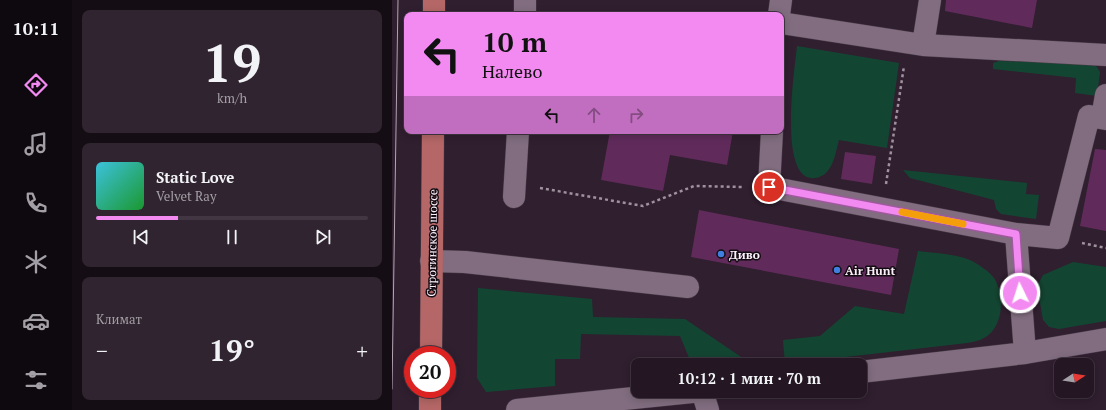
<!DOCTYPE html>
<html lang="ru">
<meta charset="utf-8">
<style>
:root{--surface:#241723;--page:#302430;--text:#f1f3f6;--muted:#a39fa6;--line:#413641;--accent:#f38af1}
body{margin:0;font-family:"PT Serif",serif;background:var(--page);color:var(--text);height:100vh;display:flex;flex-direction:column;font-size:15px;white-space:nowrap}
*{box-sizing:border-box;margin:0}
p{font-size:13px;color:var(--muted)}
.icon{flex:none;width:22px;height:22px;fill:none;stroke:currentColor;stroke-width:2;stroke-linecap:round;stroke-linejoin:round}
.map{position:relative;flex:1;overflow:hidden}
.details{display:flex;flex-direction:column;gap:10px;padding:10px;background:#140d13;width:320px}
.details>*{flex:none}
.top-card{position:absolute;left:12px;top:12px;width:380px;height:122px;border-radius:8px;box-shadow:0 2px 10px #0003,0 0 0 1px var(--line);background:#f38af1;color:#111;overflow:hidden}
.needle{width:26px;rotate:78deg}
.controls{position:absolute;left:662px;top:358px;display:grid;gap:8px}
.controls a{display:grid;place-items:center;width:40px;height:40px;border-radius:8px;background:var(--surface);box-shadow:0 2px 10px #0003,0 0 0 1px var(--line);font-size:20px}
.speed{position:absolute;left:12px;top:346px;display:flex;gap:8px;font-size:20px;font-weight:700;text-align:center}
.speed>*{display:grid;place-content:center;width:52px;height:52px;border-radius:50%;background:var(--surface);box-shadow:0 2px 10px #0003,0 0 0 1px var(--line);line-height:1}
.speed .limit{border:6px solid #d22;background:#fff;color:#111}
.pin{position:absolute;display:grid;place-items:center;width:34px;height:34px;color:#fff;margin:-17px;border:2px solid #fff;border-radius:50%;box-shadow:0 1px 4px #0007}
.me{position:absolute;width:44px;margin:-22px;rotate:356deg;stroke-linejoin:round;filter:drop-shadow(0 0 3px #0008)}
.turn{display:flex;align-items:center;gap:14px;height:84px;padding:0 12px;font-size:18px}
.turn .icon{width:52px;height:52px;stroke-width:2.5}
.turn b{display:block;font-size:28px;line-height:34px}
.lanes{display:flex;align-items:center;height:38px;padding:0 12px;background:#0003;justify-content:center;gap:20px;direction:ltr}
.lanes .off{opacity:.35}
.big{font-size:30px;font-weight:800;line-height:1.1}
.details .tile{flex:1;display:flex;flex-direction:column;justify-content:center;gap:6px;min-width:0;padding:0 14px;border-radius:8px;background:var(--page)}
.details .dial{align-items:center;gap:0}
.dial b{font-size:52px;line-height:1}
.song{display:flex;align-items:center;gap:12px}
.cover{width:48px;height:48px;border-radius:6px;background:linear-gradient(135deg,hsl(190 70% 55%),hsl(130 70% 35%))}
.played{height:4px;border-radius:2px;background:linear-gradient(90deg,var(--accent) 30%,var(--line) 30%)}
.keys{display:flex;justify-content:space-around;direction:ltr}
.heat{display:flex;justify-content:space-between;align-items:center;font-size:22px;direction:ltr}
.trip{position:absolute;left:239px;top:358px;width:236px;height:40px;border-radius:8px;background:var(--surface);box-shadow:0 2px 10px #0003,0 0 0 1px var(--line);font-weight:800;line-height:40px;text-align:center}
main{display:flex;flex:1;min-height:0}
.tab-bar{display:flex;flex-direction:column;width:72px;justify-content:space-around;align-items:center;background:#0e090e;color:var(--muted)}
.tab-bar .icon{width:28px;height:28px}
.tab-bar .on{color:var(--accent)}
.tab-bar b{font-size:18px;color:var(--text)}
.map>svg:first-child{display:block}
</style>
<main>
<nav class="tab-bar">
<b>10:11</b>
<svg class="icon on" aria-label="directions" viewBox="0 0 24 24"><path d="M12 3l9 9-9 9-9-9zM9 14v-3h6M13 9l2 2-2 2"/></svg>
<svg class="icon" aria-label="music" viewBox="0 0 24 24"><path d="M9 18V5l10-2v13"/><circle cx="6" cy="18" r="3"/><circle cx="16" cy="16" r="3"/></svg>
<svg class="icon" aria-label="phone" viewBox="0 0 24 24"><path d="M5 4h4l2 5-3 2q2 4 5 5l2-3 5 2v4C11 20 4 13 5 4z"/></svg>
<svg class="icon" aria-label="climate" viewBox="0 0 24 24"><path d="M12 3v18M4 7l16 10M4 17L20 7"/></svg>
<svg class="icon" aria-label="car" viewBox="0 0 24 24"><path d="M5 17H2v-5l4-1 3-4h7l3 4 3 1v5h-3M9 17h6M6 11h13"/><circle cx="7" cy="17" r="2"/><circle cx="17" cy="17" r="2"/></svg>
<svg class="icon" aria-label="filters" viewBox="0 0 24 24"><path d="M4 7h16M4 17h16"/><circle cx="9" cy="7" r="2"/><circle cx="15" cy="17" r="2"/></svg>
</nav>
<section class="details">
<div class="tile dial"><b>19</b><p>km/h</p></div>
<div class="tile">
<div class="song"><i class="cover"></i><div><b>Static Love</b><p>Velvet Ray</p></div></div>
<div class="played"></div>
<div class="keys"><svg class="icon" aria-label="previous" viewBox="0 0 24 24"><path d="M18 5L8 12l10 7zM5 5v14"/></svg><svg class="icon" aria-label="pause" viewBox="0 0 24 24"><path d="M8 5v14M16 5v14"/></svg><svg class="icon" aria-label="next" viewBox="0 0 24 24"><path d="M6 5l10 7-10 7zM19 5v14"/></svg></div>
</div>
<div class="tile"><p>Климат</p>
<div class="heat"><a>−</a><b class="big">19°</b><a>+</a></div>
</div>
</section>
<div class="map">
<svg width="714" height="410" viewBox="0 0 714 410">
<rect width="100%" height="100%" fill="#301f2f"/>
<path fill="#134632" d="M405,46L507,63L495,148L447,140C443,154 441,176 423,178C385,183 403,67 405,46Z
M607,61L699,63L705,67L708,72L705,96L683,93L684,78L601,69V63Z
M511,170L635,183L634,194L647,195L644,219L609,214L604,209L602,200L518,178Z
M526,251C541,253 566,254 580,261C587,265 597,271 602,278C613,295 612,327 592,338C587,341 580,342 575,343L393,364L391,340L428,336L463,306L512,314Z
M681,262L714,267V321L667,329L657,327L651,320L645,286L651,275Z
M86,288L200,299L201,317L293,319L361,365H300L288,336L189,334L188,359H163V386L94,392L85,378Z"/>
<path fill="#602b5b" d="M554,0H645L640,28L553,11Z
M218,131H341L335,165L278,155L271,191L209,180Z
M703,149L714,150V231L688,226Z
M453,152L484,156L480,184L449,179Z
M307,210L507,249L499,295L299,257Z"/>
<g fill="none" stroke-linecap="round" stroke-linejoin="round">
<defs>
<path id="minor" d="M133,0V15
M538,0L531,45L714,55
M387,15L389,0
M389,23L531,45
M710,118L714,95
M380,131L377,187L624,234L633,353
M122,197L126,131
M624,234L666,238L697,116L714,119
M39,261L73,262L296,287
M468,372L633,353L714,339
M125,410L310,391L316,410"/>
<path id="major" d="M42,0V15
M39,355L41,131
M38,410V389"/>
</defs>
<use href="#minor" stroke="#4a3b49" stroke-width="23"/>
<use href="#major" stroke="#4a3b49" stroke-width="23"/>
<path stroke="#9f919e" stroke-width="2.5" stroke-dasharray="3 3" stroke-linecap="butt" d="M494,184L512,66
M148,188L251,206L302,186L352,187
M690,243L714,248"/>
<use href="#minor" stroke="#816d7f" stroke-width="22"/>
<use href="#major" stroke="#b46766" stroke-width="22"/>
<path stroke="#b3a6b2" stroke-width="1" d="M0,389L6,0"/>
</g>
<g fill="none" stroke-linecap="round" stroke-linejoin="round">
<defs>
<path id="route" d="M377,187L624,234L628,293"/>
</defs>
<use href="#route" stroke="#9e5a9d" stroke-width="10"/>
<use href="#route" stroke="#f38af1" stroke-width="7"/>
<path stroke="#f59e0b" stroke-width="7" d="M510,212L571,224"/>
</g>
<g fill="#3f7fe0" stroke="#140c13" stroke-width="1.5">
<circle cx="329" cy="254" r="4"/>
<circle cx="445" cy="270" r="4"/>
</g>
<g text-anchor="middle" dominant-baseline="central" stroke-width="3" stroke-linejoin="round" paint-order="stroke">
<g font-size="12" fill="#fcf0fb" stroke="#140c13">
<text transform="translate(40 243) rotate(-89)">Строгинское шоссе</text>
</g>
<g font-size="12" font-weight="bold" fill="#fcf0fb" stroke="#140c13" text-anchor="start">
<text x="337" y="254">Диво</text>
<text x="453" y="270">Air Hunt</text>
</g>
</g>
</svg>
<div class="controls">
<a><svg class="needle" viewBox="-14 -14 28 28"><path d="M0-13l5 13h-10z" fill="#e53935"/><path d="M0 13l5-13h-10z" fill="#a39fa6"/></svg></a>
</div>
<div class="speed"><div class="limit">20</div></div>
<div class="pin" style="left:377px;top:187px;background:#d93025"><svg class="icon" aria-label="arrive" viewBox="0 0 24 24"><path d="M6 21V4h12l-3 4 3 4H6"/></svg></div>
<svg class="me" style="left:628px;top:293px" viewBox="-20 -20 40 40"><circle r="17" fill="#f38af1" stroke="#fff" stroke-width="3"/><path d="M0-11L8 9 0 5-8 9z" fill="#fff"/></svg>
<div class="trip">10:12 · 1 мин · 70 m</div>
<div class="top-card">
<div class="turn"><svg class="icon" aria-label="left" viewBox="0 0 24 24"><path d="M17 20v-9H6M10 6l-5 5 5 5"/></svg><div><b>10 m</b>Налево</div></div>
<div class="lanes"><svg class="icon" aria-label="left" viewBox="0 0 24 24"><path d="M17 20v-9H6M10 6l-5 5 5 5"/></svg><svg class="icon off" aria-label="ahead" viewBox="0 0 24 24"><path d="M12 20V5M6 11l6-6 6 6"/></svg><svg class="icon off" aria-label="right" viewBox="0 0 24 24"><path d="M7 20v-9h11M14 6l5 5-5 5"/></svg></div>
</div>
</div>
</main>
